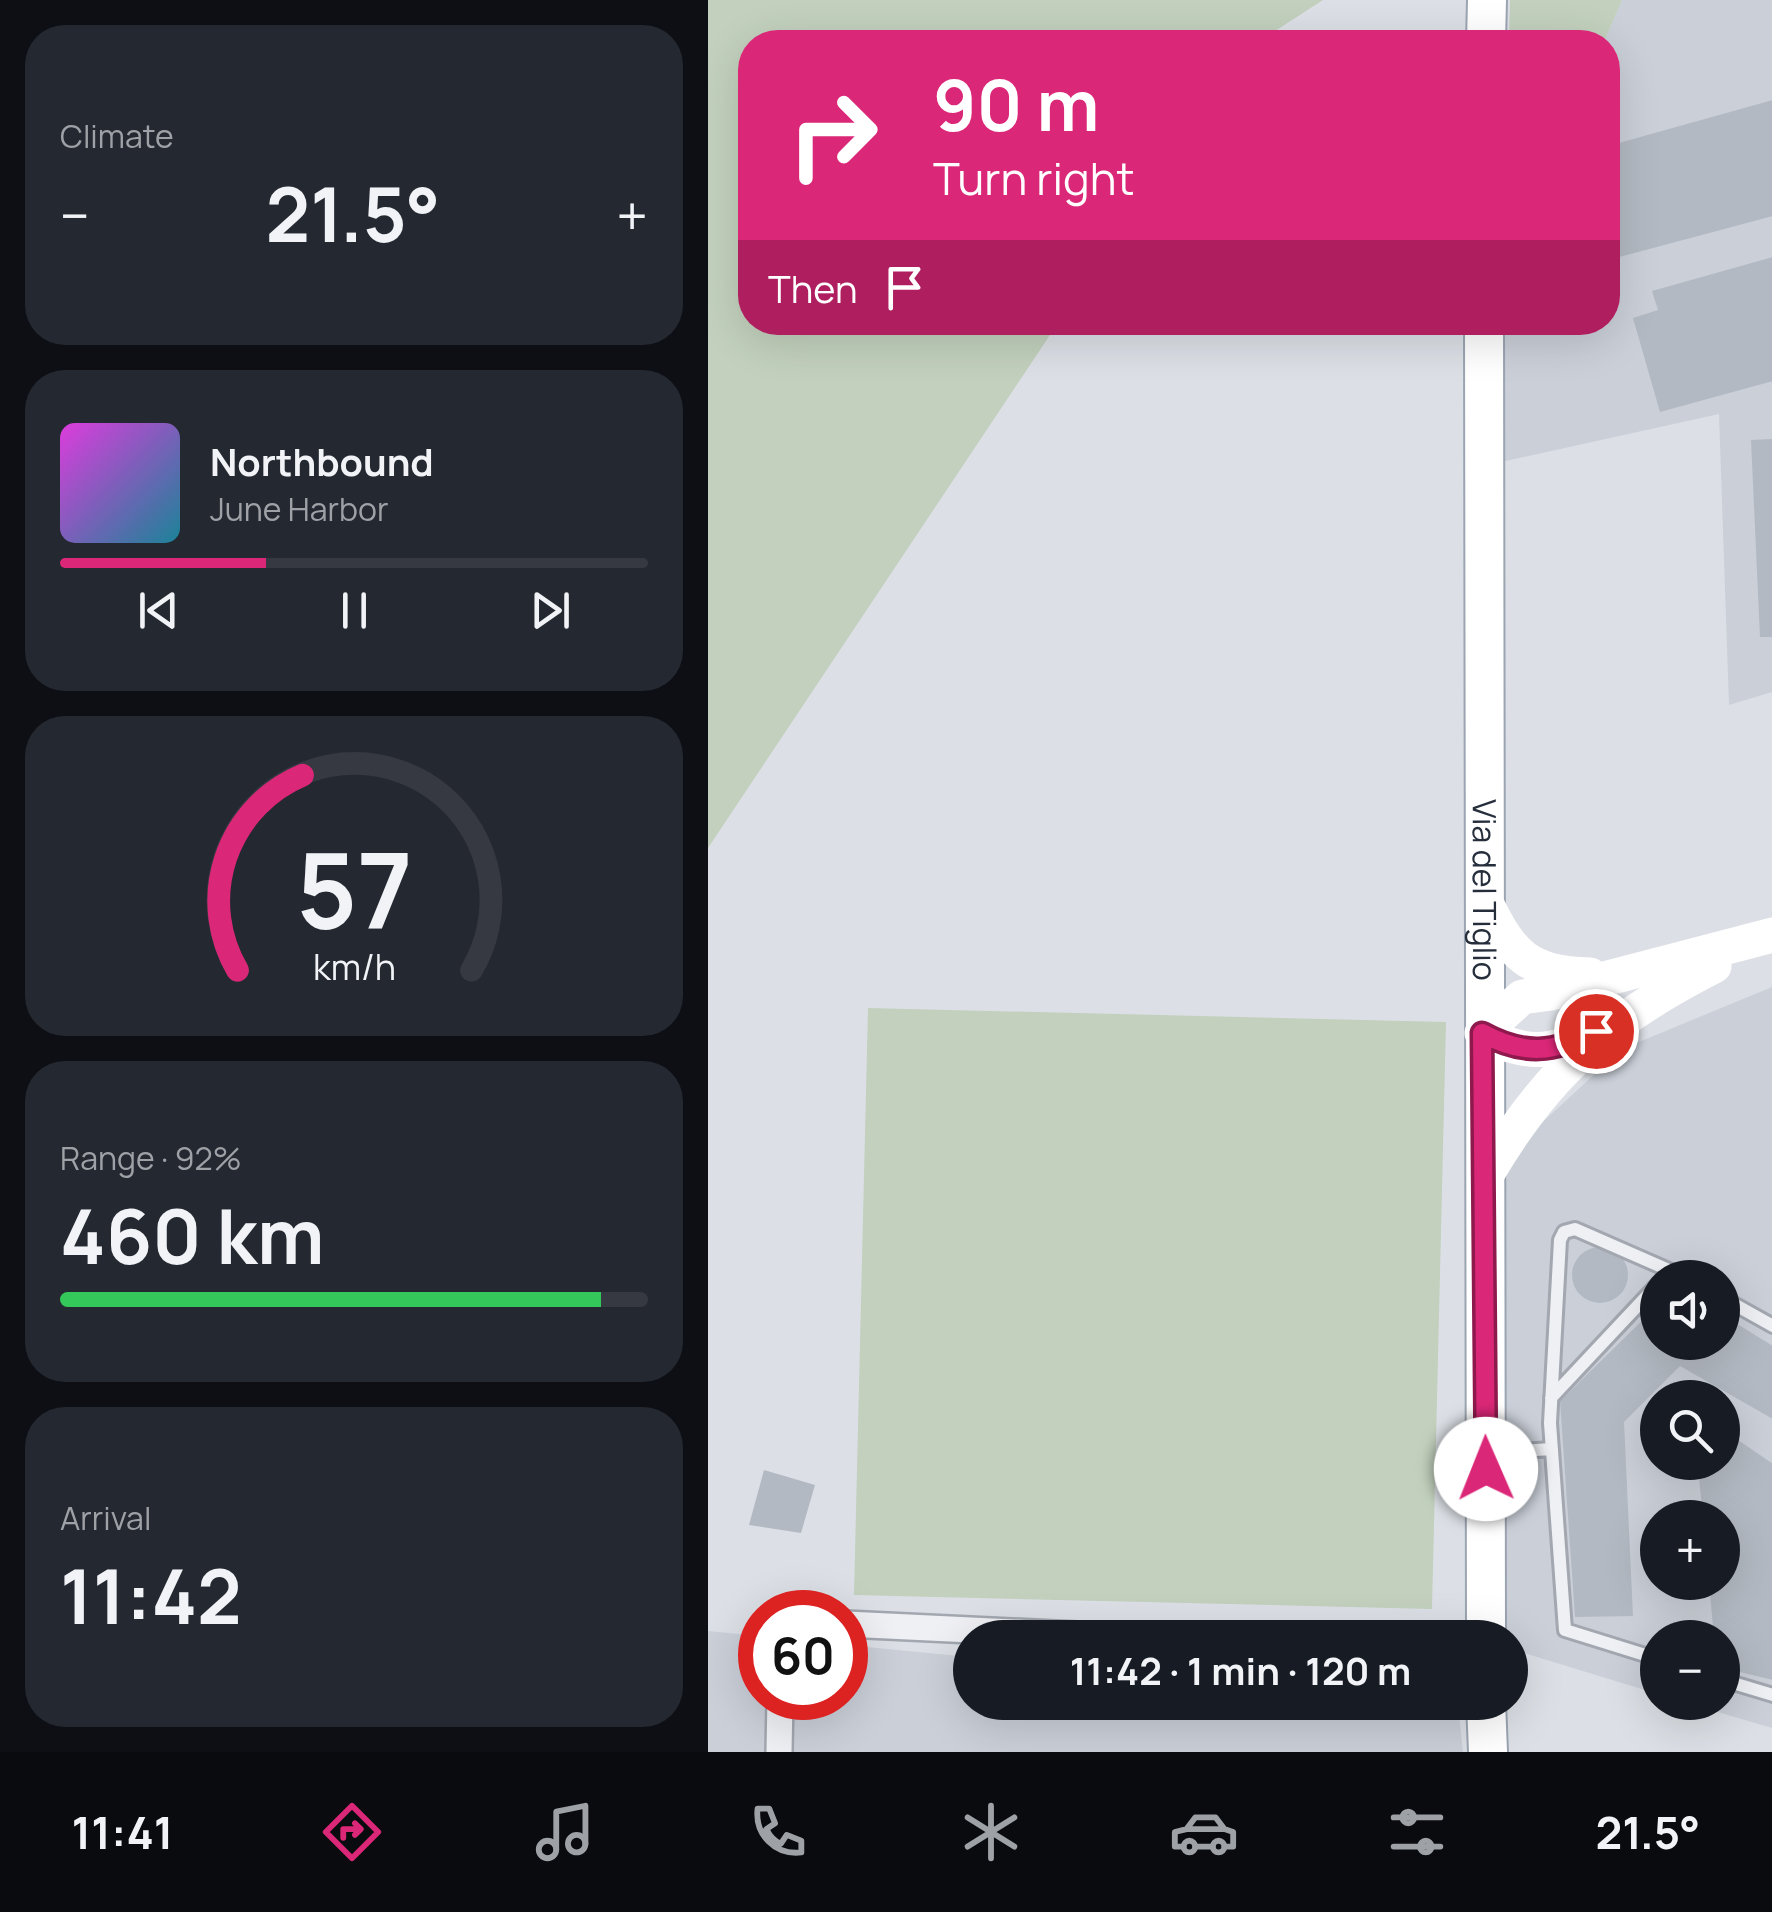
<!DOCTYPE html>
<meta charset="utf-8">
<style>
:root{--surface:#171b24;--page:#242831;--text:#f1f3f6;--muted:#9ea1a6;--line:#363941;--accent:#db2777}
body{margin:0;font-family:Manrope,sans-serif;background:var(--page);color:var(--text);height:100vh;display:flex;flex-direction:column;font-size:38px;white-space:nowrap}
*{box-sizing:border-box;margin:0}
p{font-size:32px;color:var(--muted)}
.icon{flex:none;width:55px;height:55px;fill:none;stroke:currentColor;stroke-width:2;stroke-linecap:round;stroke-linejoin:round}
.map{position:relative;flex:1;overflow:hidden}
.details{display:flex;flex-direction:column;gap:25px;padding:25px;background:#0d0f14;width:708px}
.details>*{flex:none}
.banner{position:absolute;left:30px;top:30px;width:882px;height:305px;border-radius:40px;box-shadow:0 10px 40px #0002;background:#db2777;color:#fff;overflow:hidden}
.tools{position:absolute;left:932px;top:1260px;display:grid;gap:20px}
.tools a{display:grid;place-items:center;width:100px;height:100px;border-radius:50%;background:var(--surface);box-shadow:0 10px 40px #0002;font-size:50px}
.speed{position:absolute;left:30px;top:1590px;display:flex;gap:20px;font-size:50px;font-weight:700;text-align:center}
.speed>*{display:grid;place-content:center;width:130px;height:130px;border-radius:50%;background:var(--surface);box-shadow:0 10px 40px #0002;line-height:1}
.speed .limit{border:15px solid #d22;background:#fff;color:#111}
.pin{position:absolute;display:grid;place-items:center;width:85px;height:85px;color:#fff;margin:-42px;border:5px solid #fff;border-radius:50%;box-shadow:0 2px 10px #0007}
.me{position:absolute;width:110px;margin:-55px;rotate:359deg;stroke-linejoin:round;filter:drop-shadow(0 0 8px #0008)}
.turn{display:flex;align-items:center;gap:35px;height:210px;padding:0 30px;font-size:45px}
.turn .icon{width:130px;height:130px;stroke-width:2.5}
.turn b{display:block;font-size:70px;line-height:85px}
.then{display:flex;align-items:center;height:95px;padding:0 30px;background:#0003;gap:20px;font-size:38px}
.big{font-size:75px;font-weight:700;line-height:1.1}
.details .tile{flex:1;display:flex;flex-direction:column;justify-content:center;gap:15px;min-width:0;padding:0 35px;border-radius:40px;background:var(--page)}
.details .dial{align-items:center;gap:0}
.dial svg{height:260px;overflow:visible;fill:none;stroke:var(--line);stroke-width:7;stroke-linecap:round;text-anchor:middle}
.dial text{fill:var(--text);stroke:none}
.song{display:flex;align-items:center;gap:30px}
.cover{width:120px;height:120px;border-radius:15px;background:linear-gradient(135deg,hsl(300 70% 55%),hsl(190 70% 35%))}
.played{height:10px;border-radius:5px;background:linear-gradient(90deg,var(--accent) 35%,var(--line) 35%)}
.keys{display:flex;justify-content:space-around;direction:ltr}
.heat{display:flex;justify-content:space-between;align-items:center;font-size:55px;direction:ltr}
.charge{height:15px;border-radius:8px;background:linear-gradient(90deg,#34c759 92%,var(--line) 0)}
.trip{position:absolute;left:245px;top:1620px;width:575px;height:100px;border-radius:50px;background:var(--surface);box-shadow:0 10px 40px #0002;font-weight:700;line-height:100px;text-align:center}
.tab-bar{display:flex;height:160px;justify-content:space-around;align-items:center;background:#090b0e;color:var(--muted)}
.tab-bar .icon{width:70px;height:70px}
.tab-bar .current{color:var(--accent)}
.tab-bar b{font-size:45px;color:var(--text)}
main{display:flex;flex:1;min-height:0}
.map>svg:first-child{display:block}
</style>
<main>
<section class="details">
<div class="tile"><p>Climate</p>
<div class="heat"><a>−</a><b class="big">21.5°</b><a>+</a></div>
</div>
<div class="tile">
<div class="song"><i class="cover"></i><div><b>Northbound</b><p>June Harbor</p></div></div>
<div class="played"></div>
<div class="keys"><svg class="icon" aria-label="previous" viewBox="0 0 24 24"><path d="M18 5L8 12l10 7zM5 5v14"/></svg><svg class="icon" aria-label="pause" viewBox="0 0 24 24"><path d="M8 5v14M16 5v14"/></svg><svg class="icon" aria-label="next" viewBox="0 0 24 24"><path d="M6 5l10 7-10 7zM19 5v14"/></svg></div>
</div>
<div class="tile dial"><svg viewBox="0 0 100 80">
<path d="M14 69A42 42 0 1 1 86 69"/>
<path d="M14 69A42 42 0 0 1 34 9" stroke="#db2777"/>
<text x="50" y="56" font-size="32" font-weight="700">57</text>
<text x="50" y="72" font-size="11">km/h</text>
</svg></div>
<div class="tile"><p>Range · 92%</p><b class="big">460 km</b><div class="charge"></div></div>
<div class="tile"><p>Arrival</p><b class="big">11:42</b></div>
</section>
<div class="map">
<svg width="1065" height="1752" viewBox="0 0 1065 1752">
<rect width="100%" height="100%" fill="#dce0e6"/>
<path fill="#cacfd8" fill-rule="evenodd" d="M914,0H1064V692L1021,705L1011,414L793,462L794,323L900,322V42H896Z
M1064,987V1728L979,1703L1015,1702V1638H950V1694L803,1649L802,1638H778V1469L800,1154L914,1049ZM950,1278H1015V1342H950ZM950,1398H1015V1462H950ZM950,1518H1015V1582H950Z
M0,1631L52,1636V1698H138V1645L262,1657V1702L750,1704L755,1752H0Z"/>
<path fill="#c2d0bd" d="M0,0H615L550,42H42V322L350,323L0,848Z
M802,0H914L896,42H801Z
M160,1008L738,1022L724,1609L146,1595Z"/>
<path fill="#b3b9c2" d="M1065,100V216L900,260V146Z
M1065,257V381L952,412L925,318L950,310L944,291Z
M1065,439V637H1052L1043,440Z
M864 1275a28 28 0 1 1 56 0a28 28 0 1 1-56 0Z
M950,1305V1342H1015V1315L1065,1346V1419L972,1366L916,1422L925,1616L867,1617L852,1401Z
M1030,1440L1065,1464V1680L1015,1668V1638H1006L1001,1582H1015V1518H995L991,1478L1007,1462H1015V1455Z
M56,1470L107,1485L93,1533L41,1525Z"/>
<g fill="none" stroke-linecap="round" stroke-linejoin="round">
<defs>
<path id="lane" d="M1015,1298L1065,1326
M843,1398L950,1284
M781,1453L844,1449
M950,1659L857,1630L842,1423L852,1240L856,1232L867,1229L979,1278
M1015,1680L1065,1695"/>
<path id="street" d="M138,1624L432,1638
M71,1752L72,1698"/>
<g id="primary">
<path d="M778,42L779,0"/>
<path id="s1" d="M776,322L778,1638"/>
<path d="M778,1702L780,1752"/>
</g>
</defs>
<use href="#lane" stroke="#a2a7b0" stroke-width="18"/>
<use href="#street" stroke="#a2a7b0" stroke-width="30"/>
<use href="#primary" stroke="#9ba4b1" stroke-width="42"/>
<use href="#lane" stroke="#eef0f4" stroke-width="12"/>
<use href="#street" stroke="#eef0f4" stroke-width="25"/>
<path stroke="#fff" stroke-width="35" d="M778,903C804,956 820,973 882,975
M910,1020C857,1048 830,1063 774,1033L814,997L843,993L1065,935
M779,1174C839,1071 900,1020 1006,966"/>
<use href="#primary" stroke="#fff" stroke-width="38"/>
</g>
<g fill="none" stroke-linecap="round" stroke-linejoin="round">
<defs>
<path id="route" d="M778,1469L774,1033C816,1056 846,1053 888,1031"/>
</defs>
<use href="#route" stroke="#8e194d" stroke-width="25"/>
<use href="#route" stroke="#db2777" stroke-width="18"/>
</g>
<g text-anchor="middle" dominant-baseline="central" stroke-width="8" stroke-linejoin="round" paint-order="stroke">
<g font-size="32" fill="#262e3c" stroke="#ebeff4">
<text stroke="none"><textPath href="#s1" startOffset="568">Via del Tiglio</textPath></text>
</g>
</g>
</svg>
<div class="tools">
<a><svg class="icon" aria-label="sound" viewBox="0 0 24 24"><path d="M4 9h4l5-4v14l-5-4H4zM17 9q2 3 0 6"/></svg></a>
<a><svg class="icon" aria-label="search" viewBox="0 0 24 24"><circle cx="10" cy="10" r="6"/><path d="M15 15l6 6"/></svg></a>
<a>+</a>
<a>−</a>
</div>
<div class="speed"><div class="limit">60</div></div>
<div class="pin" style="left:888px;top:1031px;background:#d93025"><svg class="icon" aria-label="arrive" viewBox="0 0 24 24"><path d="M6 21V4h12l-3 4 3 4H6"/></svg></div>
<svg class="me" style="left:778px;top:1469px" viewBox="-20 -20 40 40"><circle r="19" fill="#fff"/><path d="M0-13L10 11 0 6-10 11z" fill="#db2777"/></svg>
<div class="trip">11:42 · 1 min · 120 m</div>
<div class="banner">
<div class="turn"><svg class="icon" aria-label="right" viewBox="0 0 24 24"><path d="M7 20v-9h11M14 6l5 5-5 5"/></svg><div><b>90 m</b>Turn right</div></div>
<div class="then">Then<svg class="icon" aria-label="arrive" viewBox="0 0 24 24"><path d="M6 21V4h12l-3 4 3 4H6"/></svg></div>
</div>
</div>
</main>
<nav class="tab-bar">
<b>11:41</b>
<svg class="icon current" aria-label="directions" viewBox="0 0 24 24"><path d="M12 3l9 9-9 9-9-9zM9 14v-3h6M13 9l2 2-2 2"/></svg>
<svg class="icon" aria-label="music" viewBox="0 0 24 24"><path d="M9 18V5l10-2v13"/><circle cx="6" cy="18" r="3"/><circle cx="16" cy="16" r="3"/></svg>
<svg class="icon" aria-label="phone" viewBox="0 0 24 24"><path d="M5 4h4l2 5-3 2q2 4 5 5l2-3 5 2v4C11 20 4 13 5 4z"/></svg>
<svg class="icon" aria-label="climate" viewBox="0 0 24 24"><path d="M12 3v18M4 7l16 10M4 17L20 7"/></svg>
<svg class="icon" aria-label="car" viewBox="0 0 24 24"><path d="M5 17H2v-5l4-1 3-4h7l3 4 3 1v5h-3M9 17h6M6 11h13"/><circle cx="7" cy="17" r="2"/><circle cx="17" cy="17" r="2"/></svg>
<svg class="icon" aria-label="filters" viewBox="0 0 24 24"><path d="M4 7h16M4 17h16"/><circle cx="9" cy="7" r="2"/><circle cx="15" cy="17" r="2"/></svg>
<b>21.5°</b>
</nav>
